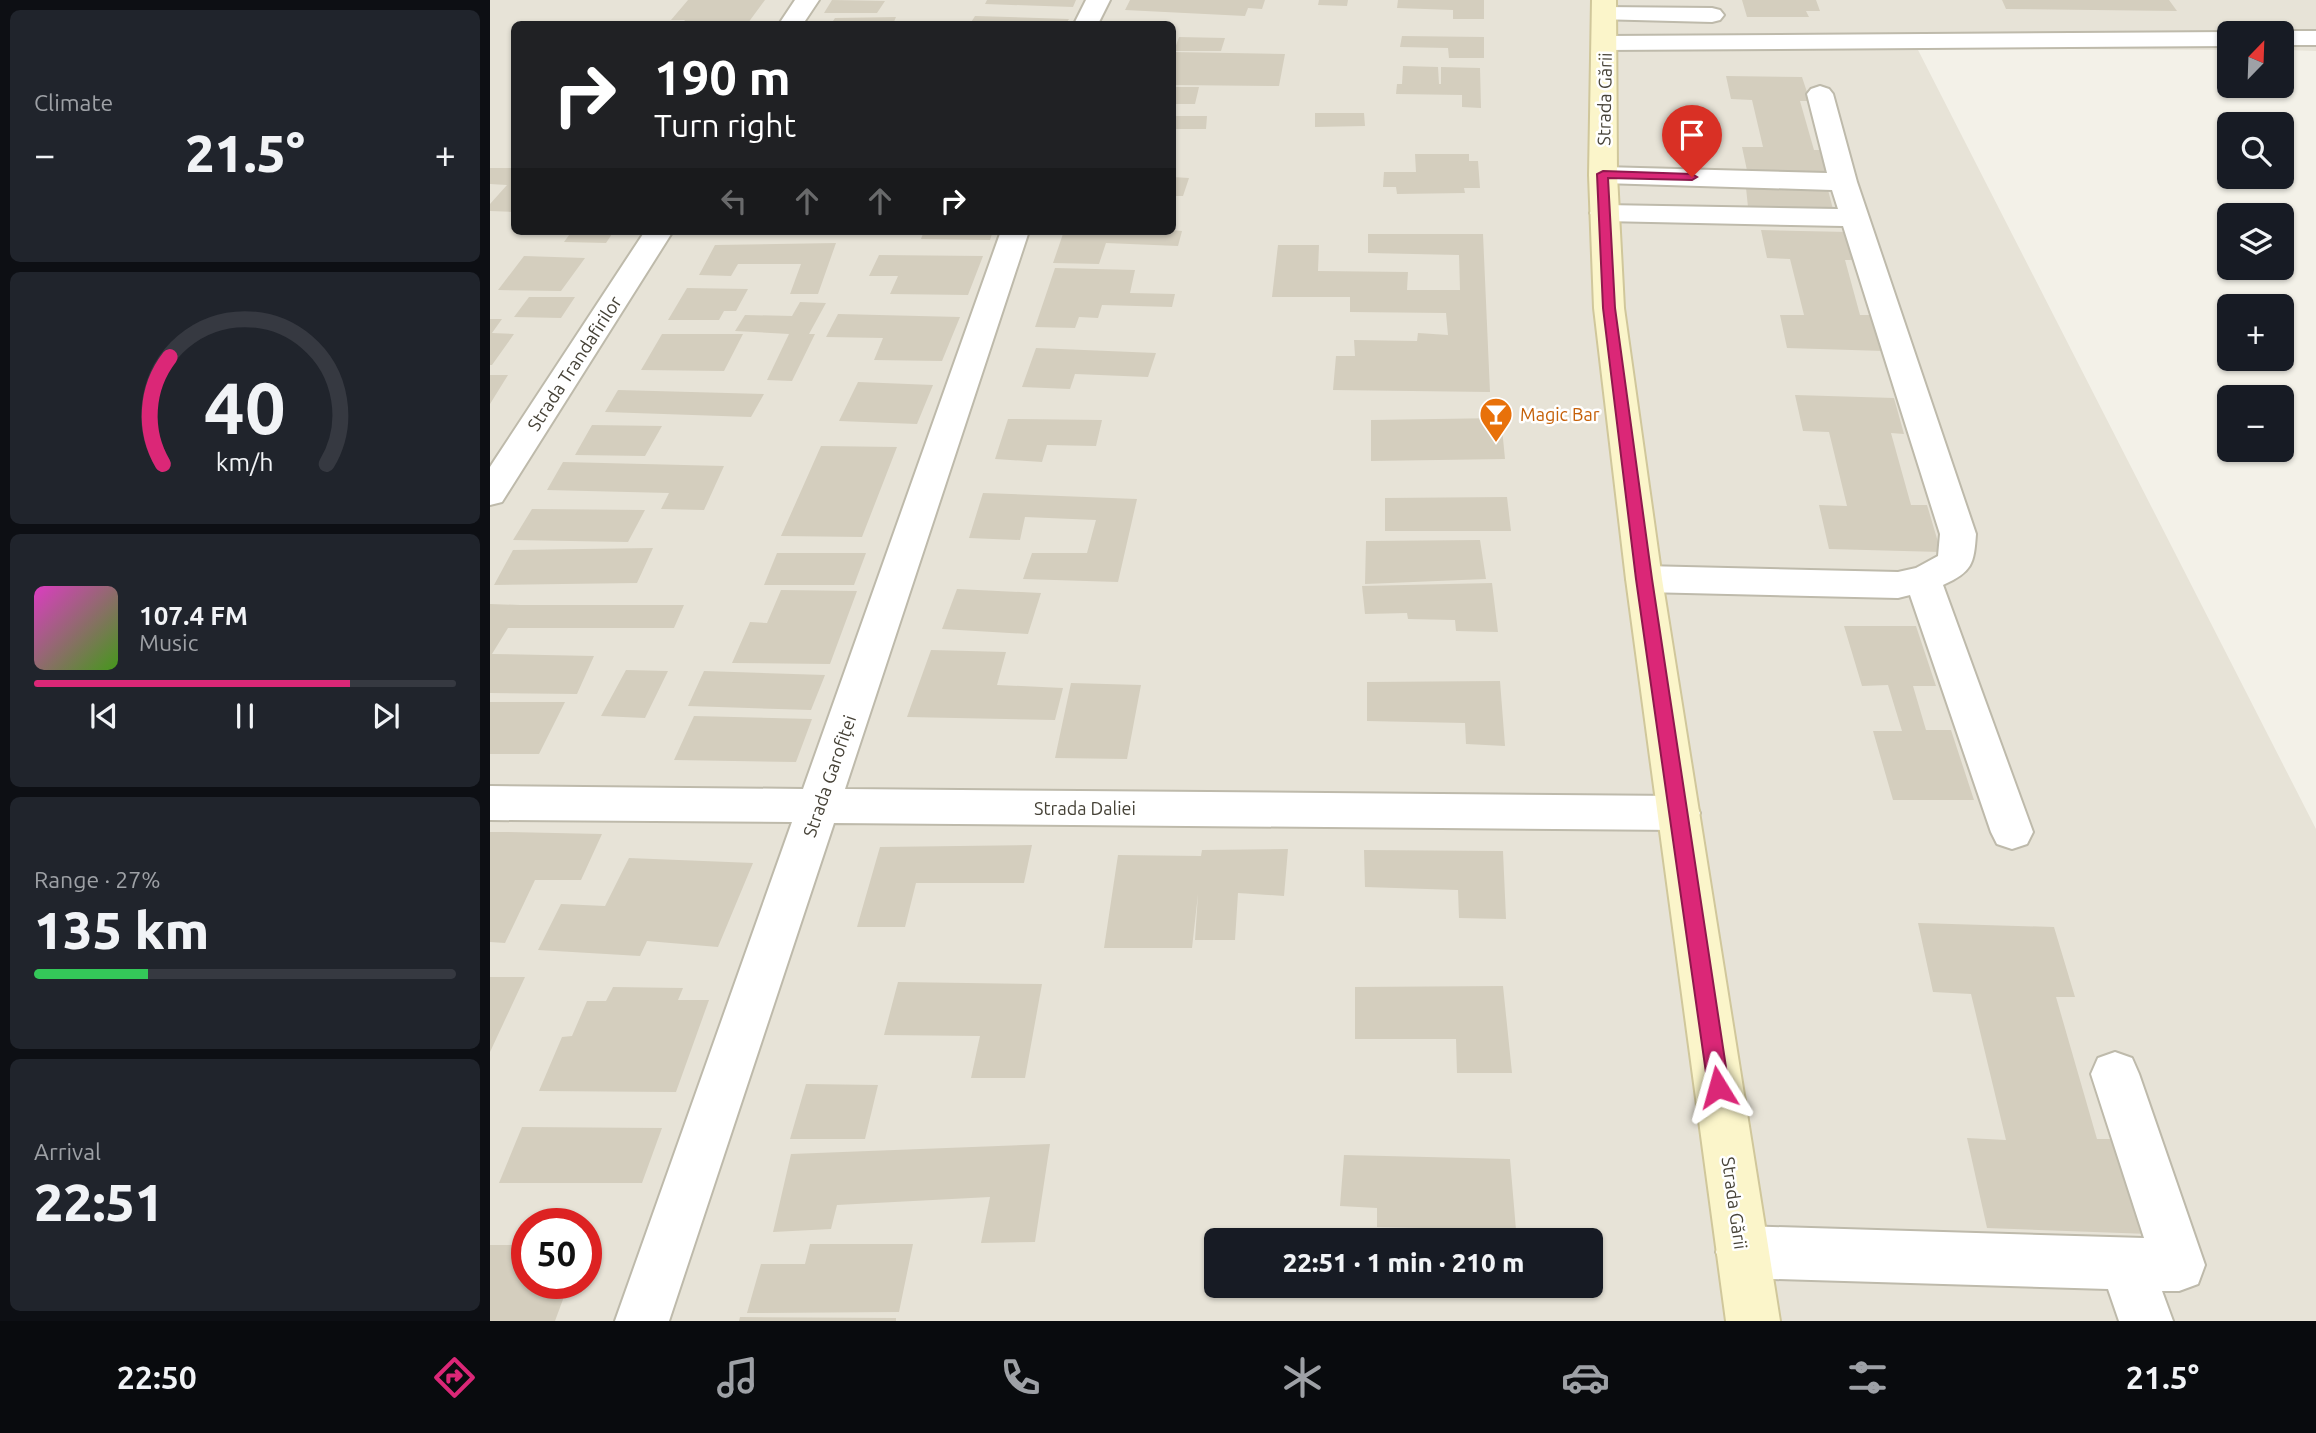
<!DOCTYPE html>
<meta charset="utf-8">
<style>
:root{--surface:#171b24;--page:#20242c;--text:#f1f3f6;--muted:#9ea1a6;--line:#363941;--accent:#db2777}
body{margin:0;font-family:Ubuntu,sans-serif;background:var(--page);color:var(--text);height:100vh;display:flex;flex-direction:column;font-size:26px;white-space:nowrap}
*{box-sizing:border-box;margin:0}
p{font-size:23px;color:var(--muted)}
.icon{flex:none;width:38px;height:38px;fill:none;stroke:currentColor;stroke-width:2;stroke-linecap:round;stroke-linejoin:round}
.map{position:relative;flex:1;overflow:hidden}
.drawer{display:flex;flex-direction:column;gap:10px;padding:10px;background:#0d0f14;width:490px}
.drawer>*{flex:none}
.guide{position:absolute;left:21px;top:21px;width:665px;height:214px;border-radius:10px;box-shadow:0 2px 5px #0004;background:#202124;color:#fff;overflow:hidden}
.needle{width:46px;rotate:23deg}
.buttons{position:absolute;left:1727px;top:21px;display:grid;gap:14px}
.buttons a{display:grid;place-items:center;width:77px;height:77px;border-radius:10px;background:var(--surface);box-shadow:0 2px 5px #0004;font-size:35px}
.speed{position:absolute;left:21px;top:1208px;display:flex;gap:14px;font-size:35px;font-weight:700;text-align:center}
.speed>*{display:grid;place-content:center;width:91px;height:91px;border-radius:50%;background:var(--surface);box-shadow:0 2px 5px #0004;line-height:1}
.speed .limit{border:10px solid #d22;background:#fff;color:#111}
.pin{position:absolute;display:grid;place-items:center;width:60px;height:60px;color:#fff;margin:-72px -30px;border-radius:50% 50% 50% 0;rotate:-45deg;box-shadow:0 0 7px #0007}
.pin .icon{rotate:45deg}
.me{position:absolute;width:77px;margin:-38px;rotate:352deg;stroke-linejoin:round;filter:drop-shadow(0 0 5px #0008)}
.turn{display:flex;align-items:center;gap:24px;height:147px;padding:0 28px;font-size:32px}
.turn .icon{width:91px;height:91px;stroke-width:2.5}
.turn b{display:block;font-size:49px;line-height:60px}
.lanes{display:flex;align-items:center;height:66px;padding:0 28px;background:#0003;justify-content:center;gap:35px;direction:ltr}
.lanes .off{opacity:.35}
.big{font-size:52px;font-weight:800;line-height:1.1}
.drawer .card{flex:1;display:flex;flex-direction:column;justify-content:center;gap:10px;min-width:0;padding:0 24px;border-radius:10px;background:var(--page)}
.drawer .dial{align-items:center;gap:0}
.dial svg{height:182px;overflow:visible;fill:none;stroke:var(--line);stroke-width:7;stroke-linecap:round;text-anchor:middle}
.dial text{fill:var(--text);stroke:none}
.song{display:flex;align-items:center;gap:21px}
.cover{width:84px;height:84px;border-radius:10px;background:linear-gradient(135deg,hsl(310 70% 55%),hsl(100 70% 35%))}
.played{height:7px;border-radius:4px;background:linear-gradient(90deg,var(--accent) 75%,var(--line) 75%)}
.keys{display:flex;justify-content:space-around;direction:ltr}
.heat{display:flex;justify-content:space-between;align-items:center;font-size:38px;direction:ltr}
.charge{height:10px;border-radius:5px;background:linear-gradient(90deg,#34c759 27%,var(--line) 0)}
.trip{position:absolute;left:714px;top:1228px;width:399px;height:70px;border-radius:10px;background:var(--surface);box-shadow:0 2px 5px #0004;font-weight:800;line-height:70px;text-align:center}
.menu{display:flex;height:112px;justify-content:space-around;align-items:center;background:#090b0e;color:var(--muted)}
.menu .icon{width:49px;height:49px}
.menu .selected{color:var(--accent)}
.menu b{font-size:32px;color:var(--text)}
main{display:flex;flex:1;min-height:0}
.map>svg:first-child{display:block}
</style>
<main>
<section class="drawer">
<div class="card"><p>Climate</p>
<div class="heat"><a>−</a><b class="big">21.5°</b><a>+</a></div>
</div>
<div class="card dial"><svg viewBox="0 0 100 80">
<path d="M14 69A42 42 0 1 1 86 69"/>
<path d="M14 69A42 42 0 0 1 17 22" stroke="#db2777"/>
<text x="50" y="56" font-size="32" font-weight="700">40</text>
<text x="50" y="72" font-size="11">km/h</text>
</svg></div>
<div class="card">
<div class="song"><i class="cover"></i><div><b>107.4 FM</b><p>Music</p></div></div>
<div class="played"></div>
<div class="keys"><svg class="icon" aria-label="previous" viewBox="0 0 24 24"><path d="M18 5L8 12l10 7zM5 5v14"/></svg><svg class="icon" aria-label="pause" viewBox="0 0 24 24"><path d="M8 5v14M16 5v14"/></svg><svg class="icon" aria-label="next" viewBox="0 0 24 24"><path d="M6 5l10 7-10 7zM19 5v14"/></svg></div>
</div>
<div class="card"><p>Range · 27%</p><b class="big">135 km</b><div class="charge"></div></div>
<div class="card"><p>Arrival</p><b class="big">22:51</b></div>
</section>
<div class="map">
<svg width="1826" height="1321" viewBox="0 0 1826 1321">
<rect width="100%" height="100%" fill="#f3f1e8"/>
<path fill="#e7e3d7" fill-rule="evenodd" d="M0,0H1826V51L1792,50V33H1740L1739,50L1427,48L1826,829V1321H0ZM24,24H682V231H24ZM37,1223H96V1283H37ZM726,1241H1101V1286H726Z"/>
<path fill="#d4cebe" d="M198,0H275L258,23L192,24L195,20H181Z
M342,0L395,1L387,13H334Z
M497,0H586L583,7L495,4Z
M640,0H775L772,9L758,8L755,16L635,10Z
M829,0H858L857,6L828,5Z
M908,0H994V19H963V10L907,8Z
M1252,0H1326L1330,11H1316L1319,17H1257Z
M1512,0H1679L1687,11L1516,9Z
M485,16L579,19L576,24H480Z
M406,17L403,24H341L345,18Z
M912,36L994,37V58H959L958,48L910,47Z
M689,37L735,38L731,51H684Z
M682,52L795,54L789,86L682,85Z
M913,66L948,67L949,84H951V67L990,68L991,108L972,107V95L906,94L907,84H912Z
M1236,76L1312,77L1320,101H1310L1324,150H1332L1341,177L1258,175L1252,147H1273L1262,100L1241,99Z
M682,87H709L705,104H682Z
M825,113H874L875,126L825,127Z
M682,116H717L716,129H682Z
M925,154H979V161H988L990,188H974L975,193L907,194L906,187H893L894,172H926Z
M0,168H24V212L0,211V204L17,185L0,184Z
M682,177L699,178L693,196H682Z
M1256,188L1338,190L1343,209L1258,207Z
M1271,230L1358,232L1366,260H1355L1370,315H1384L1394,351L1297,348L1290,315H1314L1300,259L1277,258Z
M82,231H124L116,243L74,242Z
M434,231H503L500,240L431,239Z
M574,231L682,230L692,231L688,246L616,243L609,264L563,263Z
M878,234H993L1000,392L843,390L846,356H865L864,340L927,341L928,333L958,335L956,313L860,312V297H782L788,245H829L828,271L918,272L917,290H970L969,255L878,253Z
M346,243L328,294H300L311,264H248L241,276L209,275L225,245Z
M389,255L493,256L478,295L400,294L408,276H379Z
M34,256L95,258L71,291L8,290Z
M565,268L645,270L640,293L685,294L682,307L612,305L608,318L589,317L585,328L545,327Z
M197,288L258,289L246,311H234L229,320H178Z
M39,297H85L71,318L24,317Z
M310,302L336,303L319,334H325L302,381L277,380L299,334L245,331L255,315L302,316Z
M348,314L470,317L452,361L384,360L393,338L336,337Z
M0,319H12L2,333L24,334L2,365H0Z
M172,334H253L234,371L151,370Z
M546,348L666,353L658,377L585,374L580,389L532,387Z
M0,375H18L0,404Z
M368,382L443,385L427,424L349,421Z
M128,390L274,394L261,417L115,412Z
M1305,395L1404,398L1414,434L1401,433L1421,505H1437L1451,552L1339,549L1329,505L1357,506L1339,432L1313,431Z
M1011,418L1015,459L881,461V420Z
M518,419L612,420L606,446L557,445L552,462L505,459Z
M102,425L172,426L155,456L85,455Z
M331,446L407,447L372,537L291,536Z
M73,462L194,465L234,466L214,510L171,509L179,493L57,490Z
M493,493L647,499L628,582L533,579L542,553H597L606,520L535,517L530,540L479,538Z
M1017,497L1021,531H895V498Z
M42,509L155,510L138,542L23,540Z
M990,540L996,579L875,584L876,541Z
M163,548L147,583L4,585L23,550Z
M287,553H376L364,585H274Z
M1002,583L1008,632L966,631L965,620L918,619L917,613L875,614L872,586Z
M467,589L551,593L538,634L452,629Z
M291,590L367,591L340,664L242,663L260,622L277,623Z
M0,604L30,605H194L184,628H18L2,654L104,656L87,694L0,693Z
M1354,626H1426L1446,686H1423L1436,730H1461L1484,800H1403L1383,731H1412L1398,685L1372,686Z
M441,650L516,652L507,685L573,688L565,720L417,717Z
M136,670L178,671L155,718L111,716Z
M214,671L335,675L321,710L198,706Z
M1010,681L1015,746L976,744L975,723L877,721V682Z
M581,683L651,685L637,759L565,758Z
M0,702H75L49,754H0Z
M204,716L322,719L306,762L184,760Z
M0,832H14L112,834L91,880H45L15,943L0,942Z
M542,845L534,883H426L415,927H367L390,847Z
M798,849L794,896L748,893L745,940H705L708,894L702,948H614L628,855L711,856L712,850Z
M874,850L1013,851L1016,919L969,918L968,890L875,887Z
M139,858L263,863L228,947L157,941L150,956L48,950L71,904L115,906Z
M1428,923L1564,927L1585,997H1566L1607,1139H1630L1659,1234L1497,1228L1477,1138L1516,1140L1481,994L1443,992Z
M0,977H35L0,1052Z
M408,982L552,984L535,1078H481L490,1036L394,1035Z
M1013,986L1022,1073H967L966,1039H865V987Z
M123,987L193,988L188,1000H219L186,1092L49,1091L72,1037L82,1036L97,1001H116Z
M316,1084L388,1085L375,1139H300Z
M32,1127L172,1128L152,1183H9Z
M560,1144L545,1242L491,1243L500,1197L347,1205L341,1229L283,1232L301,1154Z
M854,1155L1020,1159L1026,1230L887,1227V1208L850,1206Z
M320,1244H423L409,1312L257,1313L271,1264H315Z
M0,1245H37V1283H79L65,1321H0Z
M250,1317L406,1318V1321H249Z"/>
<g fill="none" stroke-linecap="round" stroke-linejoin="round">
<defs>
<path id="minor" d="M305,0H329L313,24H289Z
M596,0H620L608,24H584Z
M1114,7L1222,8L1230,10L1234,15L1230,20L1222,22L1106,19L1102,14L1106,9Z
M1792,31H1826V45H1792V33H1783Z
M1740,32L1746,33H1740V46L1115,50L1106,48L1103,43L1106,38L1115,36Z
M1330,86L1339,89L1343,94L1367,182L1486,534C1484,564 1482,572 1453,585L1543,832L1537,844L1522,849L1507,844L1501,832L1420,595L1408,598L1154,592L1141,588L1136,579L1141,570L1154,566L1408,572L1426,568L1448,556L1450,534L1353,226L1114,221L1104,219L1100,213L1104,207L1114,205L1348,209L1342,190L1113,183L1103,181L1099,175L1103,169L1113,167L1337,173L1317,94L1321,89Z
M155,231H183L12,502L0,505V467Z
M511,231H539L355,789L1189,796L1204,801L1210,813L1204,825L1189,830L344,823L179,1321H125L302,822L0,820V786L313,789Z
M1625,1052L1642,1058L1649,1074L1715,1265L1708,1284L1689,1291H1672L1683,1321H1629L1618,1289L1252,1278L1234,1270L1226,1252L1234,1234L1252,1226L1654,1238L1601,1074L1608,1058Z"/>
<path id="secondary" d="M1102,0H1126L1127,175L1134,308L1172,579L1290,1321H1236L1136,579L1104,308L1099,175Z"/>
</defs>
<use href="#minor" stroke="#bebaab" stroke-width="4"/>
<use href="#secondary" stroke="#d0c79b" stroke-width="4"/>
<use href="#minor" fill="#fff" fill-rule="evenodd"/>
<use href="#secondary" fill="#fbf5ca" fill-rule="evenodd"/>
</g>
<path fill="#db2777" stroke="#8e194d" stroke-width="2" d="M1113,171L1202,174L1207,177L1202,180L1118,178L1125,308L1162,579L1239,1087L1236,1093L1228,1096L1221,1093L1218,1087L1146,579L1113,308L1107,174Z"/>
<defs>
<symbol id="bar-pin" viewBox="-11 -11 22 30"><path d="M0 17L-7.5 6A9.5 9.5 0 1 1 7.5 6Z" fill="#e8710a" stroke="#fff"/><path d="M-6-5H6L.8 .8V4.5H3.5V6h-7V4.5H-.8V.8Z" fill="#fff"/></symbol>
</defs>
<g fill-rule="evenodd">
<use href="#bar-pin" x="987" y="395" width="38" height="52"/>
</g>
<g text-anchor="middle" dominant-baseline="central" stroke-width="5" stroke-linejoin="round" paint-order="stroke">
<g font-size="18" fill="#464237" stroke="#fff">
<text transform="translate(1114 99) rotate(-89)">Strada Gării</text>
<text transform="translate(84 363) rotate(-57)">Strada Trandafirilor</text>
<text transform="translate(339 776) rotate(-71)">Strada Garofiței</text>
<text x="595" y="808">Strada Daliei</text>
<text transform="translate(1245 1203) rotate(82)">Strada Gării</text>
</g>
<g font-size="18" fill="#c56008" stroke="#fff" text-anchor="start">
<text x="1030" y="414">Magic Bar</text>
</g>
</g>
</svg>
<div class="buttons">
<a><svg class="needle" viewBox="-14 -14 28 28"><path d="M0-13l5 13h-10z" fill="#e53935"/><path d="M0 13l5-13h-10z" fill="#9ea1a6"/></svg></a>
<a><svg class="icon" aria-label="search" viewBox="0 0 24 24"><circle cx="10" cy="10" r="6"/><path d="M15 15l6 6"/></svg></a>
<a><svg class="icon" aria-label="layers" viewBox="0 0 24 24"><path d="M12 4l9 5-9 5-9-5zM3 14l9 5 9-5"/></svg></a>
<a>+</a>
<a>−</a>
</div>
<div class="speed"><div class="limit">50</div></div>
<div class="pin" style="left:1202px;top:177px;background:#d93025"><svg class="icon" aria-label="arrive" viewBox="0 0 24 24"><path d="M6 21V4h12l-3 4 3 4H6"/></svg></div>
<svg class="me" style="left:1228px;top:1087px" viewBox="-20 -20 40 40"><path d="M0-17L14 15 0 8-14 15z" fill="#db2777" stroke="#fff" stroke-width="4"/></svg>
<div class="trip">22:51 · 1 min · 210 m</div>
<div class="guide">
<div class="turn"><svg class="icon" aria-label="right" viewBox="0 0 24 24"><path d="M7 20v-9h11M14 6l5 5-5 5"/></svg><div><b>190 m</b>Turn right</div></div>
<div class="lanes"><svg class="icon off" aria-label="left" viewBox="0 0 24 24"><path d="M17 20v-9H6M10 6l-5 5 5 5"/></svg><svg class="icon off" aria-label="ahead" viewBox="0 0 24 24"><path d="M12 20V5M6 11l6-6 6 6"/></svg><svg class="icon off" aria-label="ahead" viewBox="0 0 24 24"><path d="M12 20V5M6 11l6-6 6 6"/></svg><svg class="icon" aria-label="right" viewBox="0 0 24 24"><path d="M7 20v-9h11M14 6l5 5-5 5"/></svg></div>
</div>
</div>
</main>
<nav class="menu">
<b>22:50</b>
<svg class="icon selected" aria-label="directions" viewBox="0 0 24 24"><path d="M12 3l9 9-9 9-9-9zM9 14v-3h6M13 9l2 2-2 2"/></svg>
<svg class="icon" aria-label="music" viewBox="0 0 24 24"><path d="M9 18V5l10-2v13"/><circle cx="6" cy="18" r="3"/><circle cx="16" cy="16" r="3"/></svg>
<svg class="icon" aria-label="phone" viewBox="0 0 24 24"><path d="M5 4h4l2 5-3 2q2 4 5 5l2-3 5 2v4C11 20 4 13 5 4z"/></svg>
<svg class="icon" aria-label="climate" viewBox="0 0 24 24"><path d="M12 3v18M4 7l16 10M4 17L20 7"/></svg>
<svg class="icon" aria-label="car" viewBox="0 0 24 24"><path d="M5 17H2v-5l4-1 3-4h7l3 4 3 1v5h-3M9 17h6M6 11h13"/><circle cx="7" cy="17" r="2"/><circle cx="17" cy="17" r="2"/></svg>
<svg class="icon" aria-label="filters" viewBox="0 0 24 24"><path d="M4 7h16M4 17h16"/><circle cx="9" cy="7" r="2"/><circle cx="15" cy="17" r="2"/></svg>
<b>21.5°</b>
</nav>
